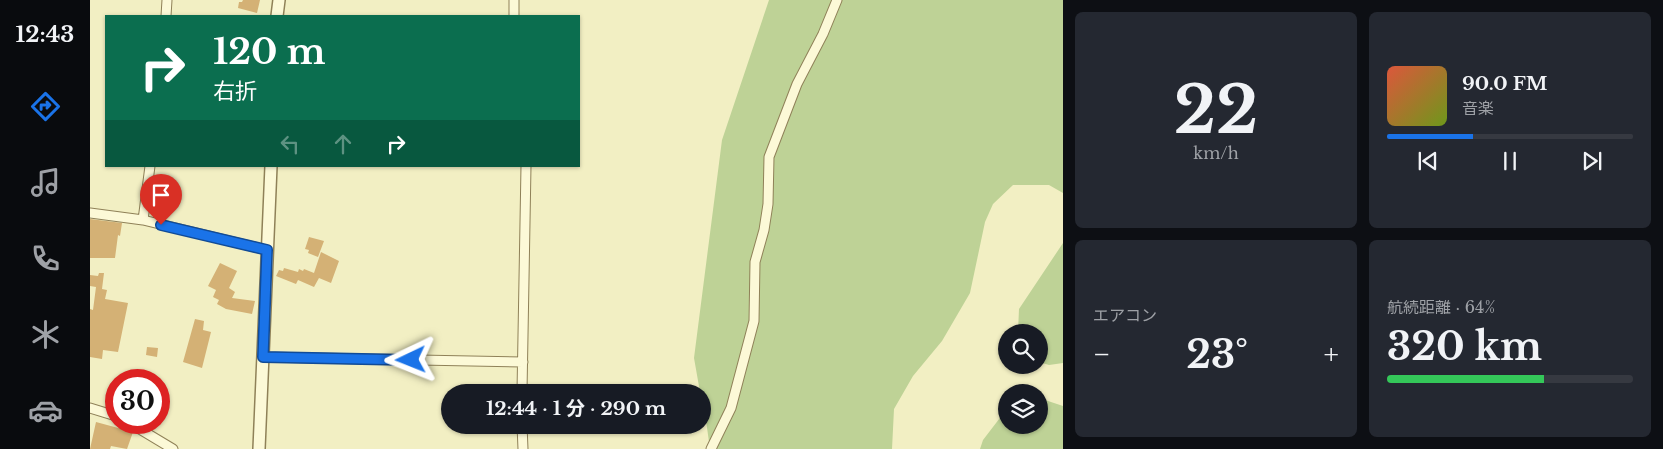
<!DOCTYPE html>
<html lang="ja">
<meta charset="utf-8">
<style>
:root{--surface:#171b24;--page:#242831;--text:#f1f3f6;--muted:#9ea1a6;--line:#363941;--accent:#1a73e8}
body{margin:0;font-family:"Libre Baskerville","Noto Sans JP",serif;background:var(--page);color:var(--text);height:100vh;display:flex;flex-direction:column;font-size:19px;white-space:nowrap}
*{box-sizing:border-box;margin:0}
p{font-size:16px;color:var(--muted)}
.icon{flex:none;width:28px;height:28px;fill:none;stroke:currentColor;stroke-width:2;stroke-linecap:round;stroke-linejoin:round}
.map{position:relative;flex:1;overflow:hidden}
.side{display:flex;flex-direction:column;gap:12px;padding:12px;background:#0d0f14;width:600px}
.side>*{flex:none}
.guide{position:absolute;left:15px;top:15px;width:475px;height:152px;border-radius:0px;box-shadow:0 1px 4px #0004;background:#0b6e4f;color:#fff;overflow:hidden}
.controls{position:absolute;left:908px;top:324px;display:grid;gap:10px}
.controls a{display:grid;place-items:center;width:50px;height:50px;border-radius:50%;background:var(--surface);box-shadow:0 1px 4px #0004;font-size:25px}
.speed{position:absolute;left:15px;top:369px;display:flex;gap:10px;font-size:25px;font-weight:700;text-align:center}
.speed>*{display:grid;place-content:center;width:65px;height:65px;border-radius:50%;background:var(--surface);box-shadow:0 1px 4px #0004;line-height:1}
.speed .limit{border:8px solid #d22;background:#fff;color:#111}
.pin{position:absolute;display:grid;place-items:center;width:42px;height:42px;color:#fff;margin:-51px -21px;border-radius:50% 50% 50% 0;rotate:-45deg;box-shadow:0 0 5px #0007}
.pin .icon{rotate:45deg}
.me{position:absolute;width:55px;margin:-28px;rotate:268deg;stroke-linejoin:round;filter:drop-shadow(0 0 4px #0008)}
.turn{display:flex;align-items:center;gap:18px;height:105px;padding:0 25px;font-size:22px}
.turn .icon{width:65px;height:65px;stroke-width:2.5}
.turn b{display:block;font-size:35px;line-height:42px}
.lanes{display:flex;align-items:center;height:48px;padding:0 25px;background:#0003;justify-content:center;gap:25px;direction:ltr}
.lanes .off{opacity:.35}
.big{font-size:38px;font-weight:700;line-height:1.1}
.side .card{flex:1;display:flex;flex-direction:column;justify-content:center;gap:8px;min-width:0;padding:0 18px;border-radius:8px;background:var(--page)}
.side .dial{align-items:center;gap:0}
.dial b{font-size:65px;line-height:1}
.song{display:flex;align-items:center;gap:15px}
.cover{width:60px;height:60px;border-radius:8px;background:linear-gradient(135deg,hsl(10 70% 55%),hsl(80 70% 35%))}
.played{height:5px;border-radius:2px;background:linear-gradient(90deg,var(--accent) 35%,var(--line) 35%)}
.keys{display:flex;justify-content:space-around;direction:ltr}
.heat{display:flex;justify-content:space-between;align-items:center;font-size:28px;direction:ltr}
.charge{height:8px;border-radius:4px;background:linear-gradient(90deg,#34c759 64%,var(--line) 0)}
.side .tiles{flex:1;display:grid;gap:12px;grid-template-columns:repeat(2,1fr)}
.trip{position:absolute;left:351px;top:384px;width:270px;height:50px;border-radius:25px;background:var(--surface);box-shadow:0 1px 4px #0004;font-weight:700;line-height:50px;text-align:center}
main{display:flex;flex:1;min-height:0}
.tab-bar{display:flex;flex-direction:column;width:90px;justify-content:space-around;align-items:center;background:#090b0e;color:var(--muted)}
.tab-bar .icon{width:35px;height:35px}
.tab-bar .selected{color:var(--accent)}
.tab-bar b{font-size:22px;color:var(--text)}
.map>svg:first-child{display:block}
</style>
<main>
<nav class="tab-bar">
<b>12:43</b>
<svg class="icon selected" aria-label="directions" viewBox="0 0 24 24"><path d="M12 3l9 9-9 9-9-9zM9 14v-3h6M13 9l2 2-2 2"/></svg>
<svg class="icon" aria-label="music" viewBox="0 0 24 24"><path d="M9 18V5l10-2v13"/><circle cx="6" cy="18" r="3"/><circle cx="16" cy="16" r="3"/></svg>
<svg class="icon" aria-label="phone" viewBox="0 0 24 24"><path d="M5 4h4l2 5-3 2q2 4 5 5l2-3 5 2v4C11 20 4 13 5 4z"/></svg>
<svg class="icon" aria-label="climate" viewBox="0 0 24 24"><path d="M12 3v18M4 7l16 10M4 17L20 7"/></svg>
<svg class="icon" aria-label="car" viewBox="0 0 24 24"><path d="M5 17H2v-5l4-1 3-4h7l3 4 3 1v5h-3M9 17h6M6 11h13"/><circle cx="7" cy="17" r="2"/><circle cx="17" cy="17" r="2"/></svg>
</nav>
<div class="map">
<svg width="973" height="449" viewBox="0 0 973 449">
<rect width="100%" height="100%" fill="#f2efc3"/>
<path fill="#bed296" d="M679,0H973V193L959,185H923L903,204L895,222L880,293L852,341L823,376L804,409L802,449H620L612,392H610L604,358L632,140Z
M973,243V363L959,365L949,362V332H928L929,309Z
M949,398L973,406V449H890L893,440L916,410V425H949Z"/>
<path fill="#d4b175" d="M153,0H170L167,13L148,8L149,2H152Z
M64,183L72,185L71,190L78,192L77,197L80,198L77,208L66,206L69,193L63,192Z
M0,219L32,223L30,236L28,235L25,258H0Z
M219,237L234,241L228,257L218,253L219,250L215,249Z
M231,252L249,261L241,283L229,278L224,287L208,280L206,284L186,276L189,270L193,271L194,268L208,272L209,269L213,271L214,269L224,273Z
M130,263L147,271L139,288L145,292L142,298L165,301L162,314L136,309L127,304L129,300L123,297L126,290L118,286Z
M9,273H14L12,289L17,290L15,299L38,303L28,352L13,350L12,359L0,357V309L3,310L6,287L0,286V275L8,276Z
M105,319L114,321L113,330L121,332L112,368L93,362Z
M57,347L68,348L67,357L56,355Z
M6,422L43,432L37,449L21,446L20,449H0Z"/>
<g fill="none" stroke-linecap="round" stroke-linejoin="round">
<defs>
<path id="minor" d="M76,16L77,0
M424,16V0
M0,213L53,220L177,250
M53,220L60,166
M173,357L433,362
M432,392L436,166
M0,408L26,416
M38,422L83,449
M432,425L433,449
M621,449L641,408L664,321L665,262L674,230L678,204L679,157L707,84L733,34L747,0"/>
<path id="tertiary" d="M187,16L189,0
M169,449L181,166"/>
</defs>
<use href="#minor" stroke="#8f8158" stroke-width="11"/>
<use href="#tertiary" stroke="#8f8158" stroke-width="14"/>
<use href="#minor" stroke="#fcf9d7" stroke-width="9"/>
<use href="#tertiary" stroke="#fcf9d7" stroke-width="11"/>
</g>
<g fill="none" stroke-linecap="round" stroke-linejoin="round">
<defs>
<path id="route" d="M71,225L177,250L173,357L321,360"/>
</defs>
<use href="#route" stroke="#114b97" stroke-width="12"/>
<use href="#route" stroke="#1a73e8" stroke-width="9"/>
</g>
</svg>
<div class="controls">
<a><svg class="icon" aria-label="search" viewBox="0 0 24 24"><circle cx="10" cy="10" r="6"/><path d="M15 15l6 6"/></svg></a>
<a><svg class="icon" aria-label="layers" viewBox="0 0 24 24"><path d="M12 4l9 5-9 5-9-5zM3 14l9 5 9-5"/></svg></a>
</div>
<div class="speed"><div class="limit">30</div></div>
<div class="pin" style="left:71px;top:225px;background:#d93025"><svg class="icon" aria-label="arrive" viewBox="0 0 24 24"><path d="M6 21V4h12l-3 4 3 4H6"/></svg></div>
<svg class="me" style="left:321px;top:360px" viewBox="-20 -20 40 40"><path d="M0-17L14 15 0 8-14 15z" fill="#1a73e8" stroke="#fff" stroke-width="4"/></svg>
<div class="trip">12:44 · 1 分 · 290 m</div>
<div class="guide">
<div class="turn"><svg class="icon" aria-label="right" viewBox="0 0 24 24"><path d="M7 20v-9h11M14 6l5 5-5 5"/></svg><div><b>120 m</b>右折</div></div>
<div class="lanes"><svg class="icon off" aria-label="left" viewBox="0 0 24 24"><path d="M17 20v-9H6M10 6l-5 5 5 5"/></svg><svg class="icon off" aria-label="ahead" viewBox="0 0 24 24"><path d="M12 20V5M6 11l6-6 6 6"/></svg><svg class="icon" aria-label="right" viewBox="0 0 24 24"><path d="M7 20v-9h11M14 6l5 5-5 5"/></svg></div>
</div>
</div>
<section class="side">
<div class="tiles">
<div class="card dial"><b>22</b><p>km/h</p></div>
<div class="card">
<div class="song"><i class="cover"></i><div><b>90.0 FM</b><p>音楽</p></div></div>
<div class="played"></div>
<div class="keys"><svg class="icon" aria-label="previous" viewBox="0 0 24 24"><path d="M18 5L8 12l10 7zM5 5v14"/></svg><svg class="icon" aria-label="pause" viewBox="0 0 24 24"><path d="M8 5v14M16 5v14"/></svg><svg class="icon" aria-label="next" viewBox="0 0 24 24"><path d="M6 5l10 7-10 7zM19 5v14"/></svg></div>
</div>
<div class="card"><p>エアコン</p>
<div class="heat"><a>−</a><b class="big">23°</b><a>+</a></div>
</div>
<div class="card"><p>航続距離 · 64%</p><b class="big">320 km</b><div class="charge"></div></div>
</div>
</section>
</main>
